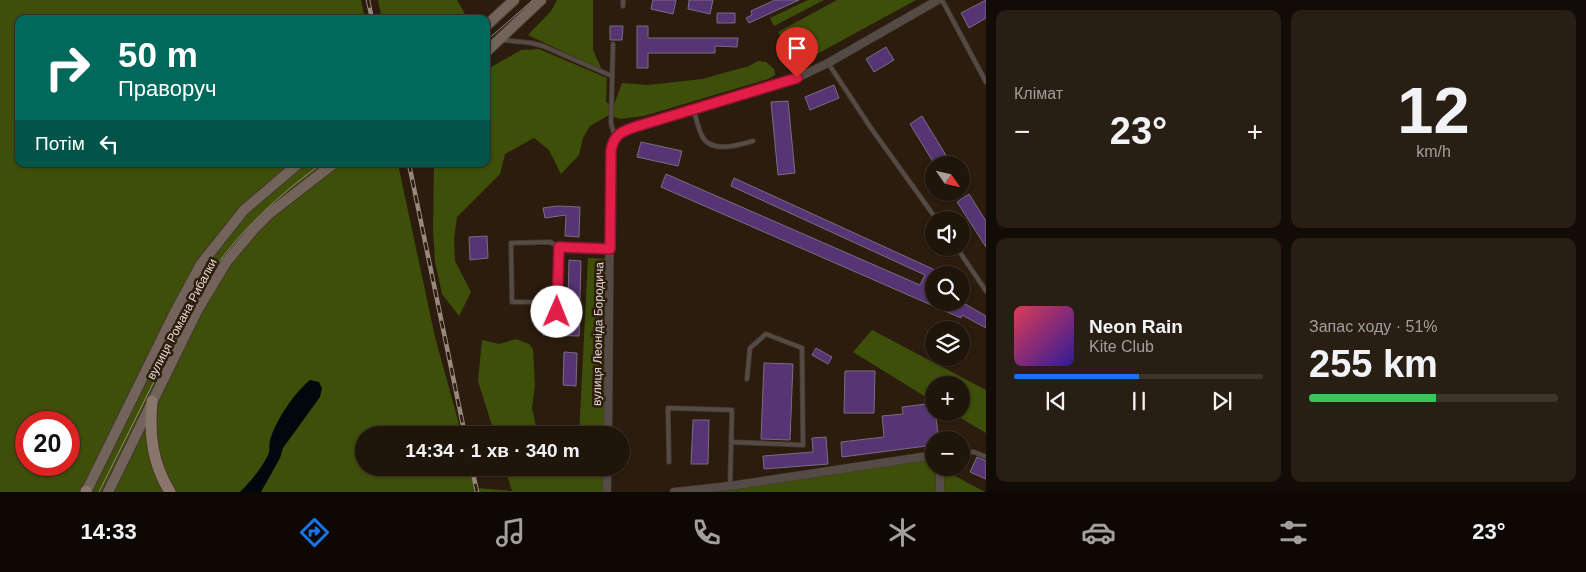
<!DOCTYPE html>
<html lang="uk">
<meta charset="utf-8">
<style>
:root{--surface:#20150a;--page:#281e13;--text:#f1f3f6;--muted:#a29f9c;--line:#3d342b;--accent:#1a73e8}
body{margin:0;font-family:Helvetica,sans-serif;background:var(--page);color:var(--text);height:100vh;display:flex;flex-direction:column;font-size:19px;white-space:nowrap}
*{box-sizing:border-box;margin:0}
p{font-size:16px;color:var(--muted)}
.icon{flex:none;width:28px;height:28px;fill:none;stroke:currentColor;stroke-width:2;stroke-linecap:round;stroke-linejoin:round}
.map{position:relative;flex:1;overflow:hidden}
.details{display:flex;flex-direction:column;gap:10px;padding:10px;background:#120c06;width:600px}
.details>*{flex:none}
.guide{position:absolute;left:15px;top:15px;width:475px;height:152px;border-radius:10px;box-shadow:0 1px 4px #0004,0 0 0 1px var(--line);background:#00695c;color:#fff;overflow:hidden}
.needle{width:32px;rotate:124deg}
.tools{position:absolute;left:925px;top:156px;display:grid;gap:10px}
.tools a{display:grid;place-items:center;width:45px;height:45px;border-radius:50%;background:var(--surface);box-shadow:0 1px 4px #0004,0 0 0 1px var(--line);font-size:25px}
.speed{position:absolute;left:15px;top:411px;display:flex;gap:10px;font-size:25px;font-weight:700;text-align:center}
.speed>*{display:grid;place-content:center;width:65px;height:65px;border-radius:50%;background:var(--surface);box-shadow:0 1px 4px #0004,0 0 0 1px var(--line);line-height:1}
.speed .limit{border:8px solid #d22;background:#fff;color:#111}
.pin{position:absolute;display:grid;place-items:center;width:42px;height:42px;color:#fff;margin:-51px -21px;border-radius:50% 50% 50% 0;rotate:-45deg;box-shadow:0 0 5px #0007}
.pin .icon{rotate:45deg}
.me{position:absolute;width:55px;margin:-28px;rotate:1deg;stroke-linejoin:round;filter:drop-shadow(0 0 4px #0008)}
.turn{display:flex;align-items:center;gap:18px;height:105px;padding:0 20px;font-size:22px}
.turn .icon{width:65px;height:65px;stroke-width:2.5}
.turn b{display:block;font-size:35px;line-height:42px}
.then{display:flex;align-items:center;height:48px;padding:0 20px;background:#0003;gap:10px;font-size:19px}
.big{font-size:38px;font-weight:600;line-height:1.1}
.details .widget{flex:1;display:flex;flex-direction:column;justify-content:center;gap:8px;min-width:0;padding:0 18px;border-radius:10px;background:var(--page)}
.details .dial{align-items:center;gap:0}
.dial b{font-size:65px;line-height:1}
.song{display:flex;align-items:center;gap:15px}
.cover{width:60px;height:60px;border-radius:8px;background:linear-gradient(135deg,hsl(350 70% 55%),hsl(250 70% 35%))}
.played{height:5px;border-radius:2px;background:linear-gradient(90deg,var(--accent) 50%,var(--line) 50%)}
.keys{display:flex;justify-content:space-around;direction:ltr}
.heat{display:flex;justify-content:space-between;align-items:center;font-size:28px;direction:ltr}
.charge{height:8px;border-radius:4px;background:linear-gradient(90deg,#34c759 51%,var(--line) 0)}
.details .tiles{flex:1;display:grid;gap:10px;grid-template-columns:repeat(2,1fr)}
.trip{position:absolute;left:355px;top:426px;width:275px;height:50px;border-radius:25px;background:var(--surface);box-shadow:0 1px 4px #0004,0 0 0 1px var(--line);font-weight:600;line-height:50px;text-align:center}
.tabs{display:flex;height:80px;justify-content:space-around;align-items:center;background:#0d0804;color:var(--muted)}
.tabs .icon{width:35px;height:35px}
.tabs .active{color:var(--accent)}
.tabs b{font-size:22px;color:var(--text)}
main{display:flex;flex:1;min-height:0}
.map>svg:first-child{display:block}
</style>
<main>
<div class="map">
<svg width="986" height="492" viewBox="0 0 986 492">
<rect width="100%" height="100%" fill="#2b1c0e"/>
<path fill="#3e4f09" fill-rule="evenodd" d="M0,0H361L365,19H19V164H398L435,337L462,435H364V468H471L477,488L512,491L505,468H543L559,472L571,468H607V492H0ZM26,422H69V465H26Z
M378,0H457L468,19H382Z
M557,0H593V50L602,70L528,35L551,11Z
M808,0H824L774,26L770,18Z
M837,0H916L795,66L778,32Z
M539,49L607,78L606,101L610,106L615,102L622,83L648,85L702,79L749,66L758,61L766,62L774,69L775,75L768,79L644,116L620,119L609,115L590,126L583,138L579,155L561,174L549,150L534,138L505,154L500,174L457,217L454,239L455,261L471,292L459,316L442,294L435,262L433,229L434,164H486V70L521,50Z
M588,258L610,259L608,435H579Z
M872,330L986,390V433L952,413L961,412V385H934V402L853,352Z
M516,339L529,344L533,349L535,385L532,408L538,435H495L478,381L482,340L499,344Z
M934,458V468H940L985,492H674Z"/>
<path fill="#01080d" d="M310,380L319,382L322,388L320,397L283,448L280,458L261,492H240C251,481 261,469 268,455C271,449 268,443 271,437C277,419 295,392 310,380Z"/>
<path fill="#573575" stroke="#776d82" d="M653,0H676L673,14L651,9Z
M689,0H713L710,14L688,9Z
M775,0H799L749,23L746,18L752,15L751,11Z
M986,0V18L969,28L961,13Z
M717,13H735V23H717Z
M610,26H623L622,40H610Z
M637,26H648V38H738L737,47L715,46V53H648V68H637Z
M886,47L894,60L874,72L866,59Z
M834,85L839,98L810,110L805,97Z
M788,101L795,173L778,175L771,102Z
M922,116L952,165H935L910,124Z
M641,142L682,151L678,166L637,157Z
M666,174L920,285L925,275L731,186L734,178L946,275H934V302H960L967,305L986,316V328L962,315L961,318L661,187Z
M969,194L986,221V247L957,202Z
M557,206L580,207L579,237L565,236L566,215L545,218L543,208Z
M487,236L488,258L470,260L469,237Z
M569,260L581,261L580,299H568Z
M571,312H580L579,336L543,335L544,325L571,326Z
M816,348L832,357L828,364L812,355Z
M564,352L577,353L576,386L563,385Z
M764,363L793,364L790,440L761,439Z
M845,371H875L874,413H844Z
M934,403L939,440H934V445L842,457L841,442L884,437L882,416L903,414L902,407Z
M693,420H709L708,464H691Z
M826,437L828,464L764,469L763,456L813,452L812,438Z
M977,457L986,461V479L970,472Z"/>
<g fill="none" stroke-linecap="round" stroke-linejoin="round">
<defs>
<path id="lane" d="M942,0L986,82
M623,6V0
M503,40L532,43L543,46L612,76
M613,44L611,123L615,138
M828,63L871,128L937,220
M694,110C696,118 698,128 702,136C711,154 739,145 753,141
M957,248L986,291
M557,302H512L511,243L550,242L559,247
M557,312L559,247L610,249
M731,442L803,445L802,348L766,334L750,348L747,379
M961,452H974L986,457
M669,462L668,408L732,410L730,486"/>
<path id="street" d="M608,435L610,182L612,143C618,132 627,130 638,126L797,78L828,63L938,0
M607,492V468
M674,492L730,486L928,456L934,458
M940,492V468"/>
<path id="secondary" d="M486,26L514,0
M486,52L541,0
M86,492L174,314L201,264L244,210L298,164
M108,492L197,311L227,261L254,229L270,213L333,164"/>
<path id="primary" d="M152,401C149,434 152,463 170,492
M86,492V491"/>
</defs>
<use href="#lane" stroke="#453729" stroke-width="5.5"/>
<use href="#street" stroke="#453729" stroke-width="9"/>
<use href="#secondary" stroke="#453729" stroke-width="12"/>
<use href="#primary" stroke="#453729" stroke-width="13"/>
<use href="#lane" stroke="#544b46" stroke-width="4"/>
<use href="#street" stroke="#544b46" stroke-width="8"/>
<use href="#secondary" stroke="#72645b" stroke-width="10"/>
<use href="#primary" stroke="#89766b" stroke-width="11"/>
<path stroke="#96897e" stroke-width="1" d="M486,41L533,0
M99,492L198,293C230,240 271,201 321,164"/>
<defs>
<path id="rail" d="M368,0L372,19
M409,164L465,435
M472,468L477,492"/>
</defs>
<use href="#rail" stroke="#96897e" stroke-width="4.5"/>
<use href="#rail" stroke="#2b1c0e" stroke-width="2.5" stroke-dasharray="8" stroke-linecap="butt"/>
</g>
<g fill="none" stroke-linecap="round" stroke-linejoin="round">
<defs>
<path id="route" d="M557,312L559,247L610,249L611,151C613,134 623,131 638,126L797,78"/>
</defs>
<use href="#route" stroke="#92132f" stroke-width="12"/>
<use href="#route" stroke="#e11d48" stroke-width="9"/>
</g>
<g text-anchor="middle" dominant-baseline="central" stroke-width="5" stroke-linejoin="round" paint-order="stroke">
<g font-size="12" fill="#e5dad1" stroke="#2b1c0e">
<text transform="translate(182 319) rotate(-62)">вулиця Романа Рибалки</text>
<text transform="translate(598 334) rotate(-89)">вулиця Леоніда Бородича</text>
</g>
</g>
</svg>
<div class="tools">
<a><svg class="needle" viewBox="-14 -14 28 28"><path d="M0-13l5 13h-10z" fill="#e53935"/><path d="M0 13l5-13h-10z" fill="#a29f9c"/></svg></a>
<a><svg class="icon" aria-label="sound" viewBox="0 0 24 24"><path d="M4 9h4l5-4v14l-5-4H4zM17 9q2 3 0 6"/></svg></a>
<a><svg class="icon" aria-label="search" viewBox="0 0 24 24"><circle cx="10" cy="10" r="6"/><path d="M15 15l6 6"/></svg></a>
<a><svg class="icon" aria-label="layers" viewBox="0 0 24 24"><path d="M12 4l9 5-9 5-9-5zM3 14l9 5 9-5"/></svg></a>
<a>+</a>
<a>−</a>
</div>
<div class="speed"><div class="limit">20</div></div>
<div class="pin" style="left:797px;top:78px;background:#d93025"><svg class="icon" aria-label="arrive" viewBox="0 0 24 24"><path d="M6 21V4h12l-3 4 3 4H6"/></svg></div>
<svg class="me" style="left:557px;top:312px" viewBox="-20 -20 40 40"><circle r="19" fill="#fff"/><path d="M0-13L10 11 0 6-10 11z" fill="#e11d48"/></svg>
<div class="trip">14:34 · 1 хв · 340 m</div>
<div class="guide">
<div class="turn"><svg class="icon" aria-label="right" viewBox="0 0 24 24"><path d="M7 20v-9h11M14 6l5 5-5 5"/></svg><div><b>50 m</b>Праворуч</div></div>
<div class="then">Потім<svg class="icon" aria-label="left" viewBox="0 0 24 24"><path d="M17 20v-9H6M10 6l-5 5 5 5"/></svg></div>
</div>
</div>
<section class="details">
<div class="tiles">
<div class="widget"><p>Клімат</p>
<div class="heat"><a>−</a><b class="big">23°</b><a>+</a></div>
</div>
<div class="widget dial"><b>12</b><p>km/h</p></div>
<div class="widget">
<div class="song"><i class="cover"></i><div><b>Neon Rain</b><p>Kite Club</p></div></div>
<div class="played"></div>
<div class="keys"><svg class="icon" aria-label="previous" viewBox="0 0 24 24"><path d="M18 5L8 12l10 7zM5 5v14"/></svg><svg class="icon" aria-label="pause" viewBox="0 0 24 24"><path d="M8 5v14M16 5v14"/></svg><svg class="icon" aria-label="next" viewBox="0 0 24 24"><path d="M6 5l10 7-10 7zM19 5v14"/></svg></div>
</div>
<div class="widget"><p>Запас ходу · 51%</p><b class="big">255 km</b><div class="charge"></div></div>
</div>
</section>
</main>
<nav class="tabs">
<b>14:33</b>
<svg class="icon active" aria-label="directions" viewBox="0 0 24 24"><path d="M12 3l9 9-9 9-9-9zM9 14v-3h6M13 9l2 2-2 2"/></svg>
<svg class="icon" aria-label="music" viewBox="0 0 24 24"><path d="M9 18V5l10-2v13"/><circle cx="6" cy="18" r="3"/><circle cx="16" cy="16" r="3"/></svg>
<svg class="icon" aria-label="phone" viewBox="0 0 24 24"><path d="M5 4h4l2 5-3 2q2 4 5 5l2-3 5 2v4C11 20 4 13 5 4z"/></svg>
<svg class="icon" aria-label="climate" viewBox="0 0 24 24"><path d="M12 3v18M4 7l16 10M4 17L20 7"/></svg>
<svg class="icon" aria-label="car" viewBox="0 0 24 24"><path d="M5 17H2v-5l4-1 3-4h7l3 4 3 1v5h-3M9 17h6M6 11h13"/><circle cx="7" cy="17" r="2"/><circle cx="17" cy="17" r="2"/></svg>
<svg class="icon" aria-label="filters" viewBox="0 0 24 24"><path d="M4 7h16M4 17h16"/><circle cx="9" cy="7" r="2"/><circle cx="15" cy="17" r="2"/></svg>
<b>23°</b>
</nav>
